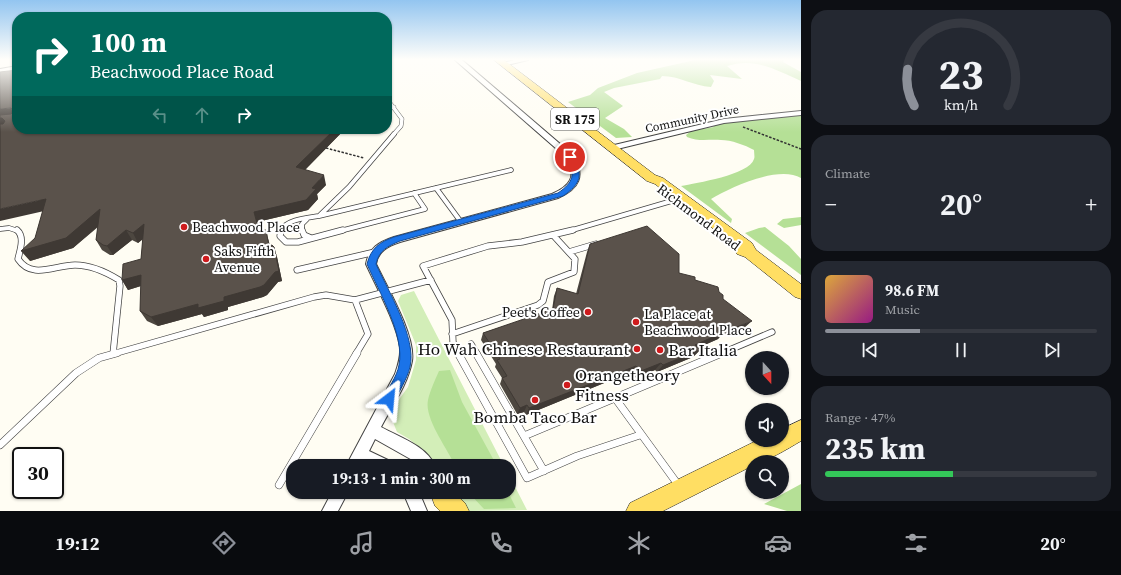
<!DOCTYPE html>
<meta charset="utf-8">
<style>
:root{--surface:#171b24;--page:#242831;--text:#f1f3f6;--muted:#9ea1a6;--line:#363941;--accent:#8c9099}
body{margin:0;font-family:"Source Serif 4",serif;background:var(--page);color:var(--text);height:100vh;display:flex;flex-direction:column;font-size:15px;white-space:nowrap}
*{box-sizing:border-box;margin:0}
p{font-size:13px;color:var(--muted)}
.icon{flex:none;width:22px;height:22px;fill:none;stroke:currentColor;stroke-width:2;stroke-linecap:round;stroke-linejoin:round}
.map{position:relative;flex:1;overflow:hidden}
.side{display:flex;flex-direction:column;gap:10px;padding:10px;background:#0d0f14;width:320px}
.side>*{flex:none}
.hud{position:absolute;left:12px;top:12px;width:380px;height:122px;border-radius:16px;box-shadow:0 1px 3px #0004;background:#00695c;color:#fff;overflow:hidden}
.needle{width:26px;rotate:159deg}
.controls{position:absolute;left:745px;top:351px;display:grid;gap:8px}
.controls a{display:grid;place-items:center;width:44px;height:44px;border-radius:50%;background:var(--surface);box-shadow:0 1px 3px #0004;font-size:20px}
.speed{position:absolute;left:12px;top:447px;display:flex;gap:8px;font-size:20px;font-weight:700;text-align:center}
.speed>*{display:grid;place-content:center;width:52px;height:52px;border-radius:50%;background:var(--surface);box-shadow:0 1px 3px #0004;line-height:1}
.speed .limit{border:2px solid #111;border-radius:6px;background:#fff;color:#111}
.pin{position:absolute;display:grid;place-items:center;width:34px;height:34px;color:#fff;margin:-17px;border:2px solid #fff;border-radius:50%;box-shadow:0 1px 4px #0007}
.me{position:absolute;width:44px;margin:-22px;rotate:29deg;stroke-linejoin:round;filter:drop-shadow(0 0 3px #0008)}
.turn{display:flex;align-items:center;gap:14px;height:84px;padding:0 12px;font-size:18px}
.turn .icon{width:52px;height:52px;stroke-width:2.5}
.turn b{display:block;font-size:28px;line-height:34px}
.lanes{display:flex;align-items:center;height:38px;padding:0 12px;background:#0003;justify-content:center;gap:20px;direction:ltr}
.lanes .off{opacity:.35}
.big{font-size:30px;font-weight:700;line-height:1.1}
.side .tile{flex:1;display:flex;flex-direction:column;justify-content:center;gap:6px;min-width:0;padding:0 14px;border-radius:16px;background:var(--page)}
.side .dial{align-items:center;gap:0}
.dial svg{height:104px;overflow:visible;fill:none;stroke:var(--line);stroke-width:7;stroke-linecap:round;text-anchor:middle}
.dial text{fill:var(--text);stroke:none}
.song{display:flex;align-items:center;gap:12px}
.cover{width:48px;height:48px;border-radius:6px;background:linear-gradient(135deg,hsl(40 70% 55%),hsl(310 70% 35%))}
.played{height:4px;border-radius:2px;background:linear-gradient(90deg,var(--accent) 35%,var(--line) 35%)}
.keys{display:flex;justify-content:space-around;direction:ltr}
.heat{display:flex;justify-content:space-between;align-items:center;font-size:22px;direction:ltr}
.charge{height:6px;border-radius:3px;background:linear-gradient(90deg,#34c759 47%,var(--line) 0)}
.trip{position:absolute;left:286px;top:459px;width:230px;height:40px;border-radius:16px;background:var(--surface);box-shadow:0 1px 3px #0004;font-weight:700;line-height:40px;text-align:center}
.tabs{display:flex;height:64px;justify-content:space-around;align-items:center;background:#090b0e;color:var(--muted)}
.tabs .icon{width:28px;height:28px}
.tabs .selected{color:var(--accent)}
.tabs b{font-size:18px;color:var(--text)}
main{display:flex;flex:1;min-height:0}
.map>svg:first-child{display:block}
</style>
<main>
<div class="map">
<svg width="801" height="511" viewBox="0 0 801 511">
<rect width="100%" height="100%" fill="#fffdf3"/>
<path fill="#d3eeb8" d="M414,291L504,466H438L428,455L409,439L397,432L393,422L395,405L408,387L416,360V345L398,301L401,295Z
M509,475L527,510L464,511L448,492H509Z"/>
<path fill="#b5e096" d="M695,60H784L783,62L801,72V81C775,70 756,57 727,66L742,79L710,75L714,81L711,87C693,86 680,76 662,76L660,79L614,88L604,92L623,106L605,118L624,129L632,137L616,138L568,102L590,95L598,88L637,73Z
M801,113V178C779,165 731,187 711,199L732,219L731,223L681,186C696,183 749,175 754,159C755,157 754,153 754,150C745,145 731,140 721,140C708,139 699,142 687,137L686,135L691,131L714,127L710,124Z
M801,217V225L784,228L777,224L783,219Z
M765,227L789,246L801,259V275L745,233L759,228Z
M450,370L462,402L497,466H455C448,449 424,419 428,400C430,391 435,380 439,371Z
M801,484V511H787L764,504Z
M468,492H508L516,508L484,509Z"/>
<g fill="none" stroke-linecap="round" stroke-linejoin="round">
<defs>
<path id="service-far3" d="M387,99L402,119L401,126L393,135
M387,108L394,107"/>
<path id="service-far2" d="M394,134L349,187L319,216L511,170
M436,188L461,222
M0,229L9,228L18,231
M280,231C287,219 306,218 319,216
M302,231V224L307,219
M340,231L425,209L414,193
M569,231L675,200"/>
<path id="service-far1" d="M17,230C25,237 20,250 18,259C32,280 55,265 75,265C90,265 106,272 119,280L120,286L113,354
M281,230L280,236L286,242H298L343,230
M302,230L304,235L311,238
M569,252L596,244
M297,270L375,252
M355,300L368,334L356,354
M452,334L538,305L543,301L548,282L574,272L575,259L553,235
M471,344L477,354
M113,354L314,297L326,295L355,300L431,280
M459,354L453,342L452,320L423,266L488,246L522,242L573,230
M720,354L772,332"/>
<path id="service" d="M458,353L527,478L577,456L640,435
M476,353L544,471
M524,436L615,398
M0,445L76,373L99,358L117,353
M279,485L357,353
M679,486L615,398L722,353"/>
<path id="minor" d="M455,60H462L573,155C586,176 579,189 558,198L400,242C388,246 378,251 376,264C387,287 416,336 412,361C408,384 392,406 381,427C399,437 427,446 435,466H418L414,461L375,439L369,451L390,461L392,466H369L363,463L361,466H346L395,374C398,365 401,357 400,347C396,322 377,288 366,264C369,248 379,242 394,237L552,194C570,186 577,177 567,158Z
M514,60H528L503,66L500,64Z
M801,111V115L724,123L613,150L609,148L610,146L724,119Z
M332,492H348L338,511H322Z
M403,492H419L427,511H411Z"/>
<path id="tertiary" d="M17,66V70L0,73V69Z"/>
<path id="primary" d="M494,60H504L655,175L663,178L752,243L756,250L801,284V299L795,297L745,257L737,254L735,250L737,247L655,184L647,181Z
M801,420V441C787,449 768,462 752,462V466L663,511H626L630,503L758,440H782V429Z
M434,492H453L465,503L469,511H440L435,506L432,498Z"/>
</defs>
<use href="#service-far3" stroke="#434343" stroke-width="4.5"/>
<use href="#service-far2" stroke="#434343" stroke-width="5.5"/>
<use href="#service-far1" stroke="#434343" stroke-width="7"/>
<use href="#service" stroke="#434343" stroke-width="8"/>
<use href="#minor" stroke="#434343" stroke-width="2"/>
<use href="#tertiary" stroke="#434343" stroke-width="2"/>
<use href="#primary" stroke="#212121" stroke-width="1"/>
<path stroke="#323232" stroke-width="1.5" stroke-dasharray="2.5 1.5" stroke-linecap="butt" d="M743,127L801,149
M326,148L364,158"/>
<use href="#service-far3" stroke="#fff" stroke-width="3.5"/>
<use href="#service-far2" stroke="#fff" stroke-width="4"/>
<use href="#service-far1" stroke="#fff" stroke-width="5.5"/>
<use href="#service" stroke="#fff" stroke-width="7"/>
<use href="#minor" fill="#fff" fill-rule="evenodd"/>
<use href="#tertiary" fill="#fff" fill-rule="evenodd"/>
<use href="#primary" fill="#ffde63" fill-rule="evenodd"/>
</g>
<path fill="#4d4740" d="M0,72L74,129V132L345,129L305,170L326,185L317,194L318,199L308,210L257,222L260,231L268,239L270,245L274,247L277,257L282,281L278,282L267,295L263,297L228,307V310L204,317L202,314L158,326L147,321L140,311L141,286L128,290L122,280L141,259L143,239L138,243L132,240L113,255H110L102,250L96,240L98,227L73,248L30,261L35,238L43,211Z
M590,244L679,273L719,292L723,299L744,328L727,335L723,333L718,339L698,348L700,350L693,357L657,372L655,370L636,378L631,372L526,415L524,412L517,414L500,384L502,378L495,367L496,364L481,340L483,333L552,310L554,296L557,288L576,294L587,252Z"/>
<path fill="#3f3934" d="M11,108L17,117L9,127L0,129V109Z
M67,129H74L71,142L65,133Z
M335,129H345L298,177L296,167Z
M324,175L326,185L317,194L318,199L308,210L257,222L262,241L254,212L312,188Z
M46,199L53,209L0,221V209Z
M100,209L106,219L73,248L30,261L21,251Z
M144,224L149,234L138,243L133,233Z
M126,230L132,240L113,255L107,246Z
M266,230L268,239L272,255L269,246Z
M274,247L277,257L282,281L278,282L267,295L263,297L228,307V310L204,317L202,314L158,326L151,317L224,297Z
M141,275L147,284L128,290L122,280Z
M752,321L744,328L727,335L734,328Z
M724,332L718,339L688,352L695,345Z
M700,350L693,357L657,372L663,365Z
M661,363L655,370L636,378L641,371Z
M636,366L631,372L526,415L529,408Z
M527,405L524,412L517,414L520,408Z"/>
<path fill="#5a524b" stroke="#3f3934" d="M17,70V129H67L65,133L89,129H335L296,167L324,175L312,188L316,189L306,200L254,212L259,231L266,230L269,246L272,245L274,247L279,271L275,272L264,285L260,287L224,297V301L198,308V304L151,317L140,311L141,275L122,280L123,264L141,259L144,224L133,233L126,230L107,246L103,245L96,240L100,209L66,238L21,251L35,238L46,199L0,209V124H3L5,121L2,118H0V115L11,114L14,111L11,108L0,109V72Z
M647,226L679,254V273L695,277V280L718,287L719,292L723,295V299L752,321L734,328L724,324V332L695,345L700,350L663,365L661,363L641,371L636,366L529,408L527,405L520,408L502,378L507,376L497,360L500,359L483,333L553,309L557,288L578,294L590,244Z"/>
<linearGradient id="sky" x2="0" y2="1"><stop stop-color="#93c5f0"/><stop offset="0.45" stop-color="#fffefa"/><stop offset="1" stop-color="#fffefa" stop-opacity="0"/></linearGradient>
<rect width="801" height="132" fill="url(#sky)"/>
<path fill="#1a73e8" stroke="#114b97" d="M567,156H572C584,174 581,184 563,196L400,241C388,246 379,250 376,264C388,291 417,338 410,367C407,379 399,392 393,403L389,405L385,403L383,399C388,388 397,377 399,365C405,335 379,292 367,264C371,248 380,242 394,237L558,193C574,182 576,174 566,157Z"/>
<g fill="#ce1b1d" stroke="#fff" stroke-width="1.5">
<circle cx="184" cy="227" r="4"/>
<circle cx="206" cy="259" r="4"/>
<circle cx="588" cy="312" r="4"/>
<circle cx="636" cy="322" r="4"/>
<circle cx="637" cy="349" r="4"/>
<circle cx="660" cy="350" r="4"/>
<circle cx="567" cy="385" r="4"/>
<circle cx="535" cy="400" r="4"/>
</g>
<g text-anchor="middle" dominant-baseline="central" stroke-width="4" stroke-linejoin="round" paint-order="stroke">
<g font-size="12" fill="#101010" stroke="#fff">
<text transform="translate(692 119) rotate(-12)">Community Drive</text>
</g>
<rect fill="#fff" stroke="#585858" stroke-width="1" x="551" y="108" width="48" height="22" rx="3"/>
<g font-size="13" font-weight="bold" fill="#101010">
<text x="575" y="119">SR 175</text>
</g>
<g font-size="14" fill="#101010" stroke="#fff">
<text transform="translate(699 217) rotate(37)">Richmond Road</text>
</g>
<g font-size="14" fill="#101010" stroke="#fff" text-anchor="start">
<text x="192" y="227">Beachwood Place</text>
<text x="214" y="251">Saks Fifth<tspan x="214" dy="16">Avenue</tspan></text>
<text x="580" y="312" text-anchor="end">Peet's Coffee</text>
<text x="644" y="314">La Place at<tspan x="644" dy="16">Beachwood Place</tspan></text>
</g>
<g font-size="17" fill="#101010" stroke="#fff" text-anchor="start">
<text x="629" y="349" text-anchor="end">Ho Wah Chinese Restaurant</text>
<text x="668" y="350">Bar Italia</text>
<text x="575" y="375">Orangetheory<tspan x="575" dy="20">Fitness</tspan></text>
<text x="535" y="417" text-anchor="middle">Bomba Taco Bar</text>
</g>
</g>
</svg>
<div class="controls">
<a><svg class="needle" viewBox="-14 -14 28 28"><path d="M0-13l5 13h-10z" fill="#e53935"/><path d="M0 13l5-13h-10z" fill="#9ea1a6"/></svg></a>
<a><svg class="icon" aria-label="sound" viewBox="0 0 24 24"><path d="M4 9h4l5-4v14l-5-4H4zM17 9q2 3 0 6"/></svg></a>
<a><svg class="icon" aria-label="search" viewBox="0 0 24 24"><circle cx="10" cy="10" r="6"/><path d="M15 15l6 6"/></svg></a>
</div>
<div class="speed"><div class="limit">30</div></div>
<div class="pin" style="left:570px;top:157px;background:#d93025"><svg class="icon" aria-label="arrive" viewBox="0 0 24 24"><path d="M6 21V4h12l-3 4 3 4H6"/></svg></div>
<svg class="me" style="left:389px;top:399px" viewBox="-20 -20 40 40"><path d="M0-17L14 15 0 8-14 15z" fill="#1a73e8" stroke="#fff" stroke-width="4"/></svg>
<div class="trip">19:13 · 1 min · 300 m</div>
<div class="hud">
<div class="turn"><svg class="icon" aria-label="right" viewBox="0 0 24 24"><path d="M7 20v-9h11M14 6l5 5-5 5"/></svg><div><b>100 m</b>Beachwood Place Road</div></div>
<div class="lanes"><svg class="icon off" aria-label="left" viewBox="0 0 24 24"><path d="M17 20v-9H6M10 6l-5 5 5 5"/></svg><svg class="icon off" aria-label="ahead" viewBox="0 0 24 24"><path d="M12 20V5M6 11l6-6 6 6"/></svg><svg class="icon" aria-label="right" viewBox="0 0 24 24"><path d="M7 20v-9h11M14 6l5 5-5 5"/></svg></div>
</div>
</div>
<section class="side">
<div class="tile dial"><svg viewBox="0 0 100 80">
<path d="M14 69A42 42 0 1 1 86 69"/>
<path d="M14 69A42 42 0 0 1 9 41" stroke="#8c9099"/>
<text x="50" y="56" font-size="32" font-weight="700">23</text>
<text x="50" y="72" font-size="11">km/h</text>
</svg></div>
<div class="tile"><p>Climate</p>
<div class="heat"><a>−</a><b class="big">20°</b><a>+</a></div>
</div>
<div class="tile">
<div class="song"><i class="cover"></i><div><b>98.6 FM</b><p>Music</p></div></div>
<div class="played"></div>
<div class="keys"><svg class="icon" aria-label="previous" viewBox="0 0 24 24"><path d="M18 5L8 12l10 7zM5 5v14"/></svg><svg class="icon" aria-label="pause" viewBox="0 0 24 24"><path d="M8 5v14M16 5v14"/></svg><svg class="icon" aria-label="next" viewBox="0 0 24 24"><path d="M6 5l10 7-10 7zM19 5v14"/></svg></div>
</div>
<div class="tile"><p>Range · 47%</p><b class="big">235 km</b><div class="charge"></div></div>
</section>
</main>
<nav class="tabs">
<b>19:12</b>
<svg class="icon selected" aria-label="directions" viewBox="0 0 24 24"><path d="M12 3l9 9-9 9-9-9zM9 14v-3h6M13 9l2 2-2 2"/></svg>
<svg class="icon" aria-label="music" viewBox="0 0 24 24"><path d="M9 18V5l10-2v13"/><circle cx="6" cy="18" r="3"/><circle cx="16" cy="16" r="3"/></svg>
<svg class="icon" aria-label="phone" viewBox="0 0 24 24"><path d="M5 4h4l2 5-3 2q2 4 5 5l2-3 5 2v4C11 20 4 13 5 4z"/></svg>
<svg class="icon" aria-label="climate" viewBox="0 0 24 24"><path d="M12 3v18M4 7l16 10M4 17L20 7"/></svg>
<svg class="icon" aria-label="car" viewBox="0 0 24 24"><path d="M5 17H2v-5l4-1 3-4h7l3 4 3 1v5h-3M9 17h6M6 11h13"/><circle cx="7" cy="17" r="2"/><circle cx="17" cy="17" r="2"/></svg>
<svg class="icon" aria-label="filters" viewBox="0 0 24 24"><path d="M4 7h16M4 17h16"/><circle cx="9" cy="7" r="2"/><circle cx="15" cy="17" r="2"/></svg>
<b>20°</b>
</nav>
